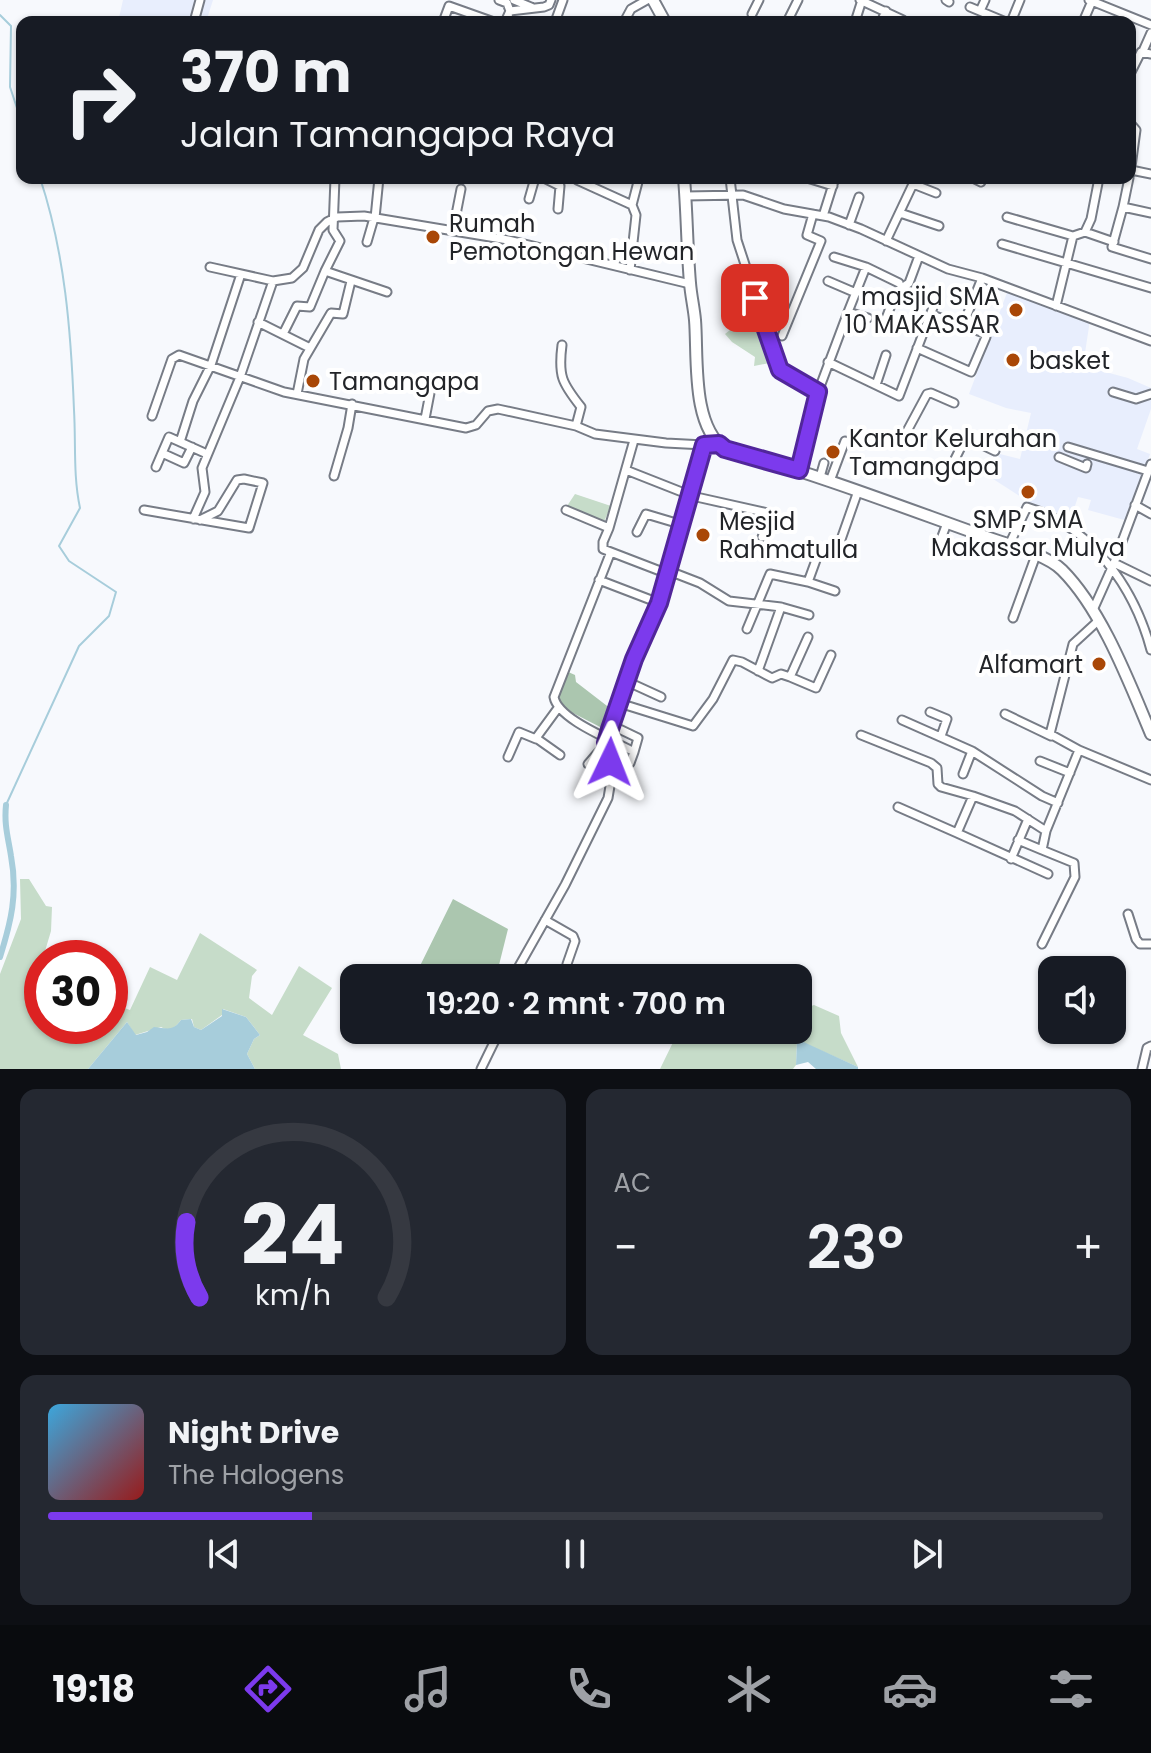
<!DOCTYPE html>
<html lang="id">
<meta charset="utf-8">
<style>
:root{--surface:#171b24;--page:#242831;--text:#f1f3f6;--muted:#9ea1a6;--line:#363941;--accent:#7c3aed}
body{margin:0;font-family:Poppins,sans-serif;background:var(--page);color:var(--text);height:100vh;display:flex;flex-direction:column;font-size:30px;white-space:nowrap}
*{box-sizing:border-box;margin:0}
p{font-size:26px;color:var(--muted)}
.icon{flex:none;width:44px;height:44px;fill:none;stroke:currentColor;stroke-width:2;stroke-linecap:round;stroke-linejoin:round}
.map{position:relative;height:1069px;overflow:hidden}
.side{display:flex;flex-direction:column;gap:20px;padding:20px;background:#0d0f14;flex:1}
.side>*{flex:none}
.banner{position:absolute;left:16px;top:16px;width:1120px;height:168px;border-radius:16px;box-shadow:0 2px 6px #0004;background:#171b24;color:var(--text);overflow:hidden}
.buttons{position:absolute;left:1038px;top:956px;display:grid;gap:16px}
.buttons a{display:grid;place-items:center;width:88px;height:88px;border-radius:16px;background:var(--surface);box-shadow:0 2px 6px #0004;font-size:40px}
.speed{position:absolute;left:24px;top:940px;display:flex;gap:16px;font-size:40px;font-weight:700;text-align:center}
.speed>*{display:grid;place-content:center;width:104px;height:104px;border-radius:50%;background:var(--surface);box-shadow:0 2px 6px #0004;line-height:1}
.speed .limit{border:12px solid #d22;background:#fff;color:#111}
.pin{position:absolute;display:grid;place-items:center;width:68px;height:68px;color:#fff;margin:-34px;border-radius:16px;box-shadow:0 4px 12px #0006}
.me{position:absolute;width:88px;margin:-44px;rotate:2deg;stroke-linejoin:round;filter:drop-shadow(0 0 6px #0008)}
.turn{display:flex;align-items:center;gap:28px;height:168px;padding:0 32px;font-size:36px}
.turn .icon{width:104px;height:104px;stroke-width:2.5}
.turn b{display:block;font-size:56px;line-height:68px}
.big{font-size:60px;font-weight:600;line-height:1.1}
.side .card{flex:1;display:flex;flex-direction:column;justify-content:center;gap:12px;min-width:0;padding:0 28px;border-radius:16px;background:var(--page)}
.side .dial{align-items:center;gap:0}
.dial svg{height:208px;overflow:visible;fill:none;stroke:var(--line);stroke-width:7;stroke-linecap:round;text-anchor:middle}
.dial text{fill:var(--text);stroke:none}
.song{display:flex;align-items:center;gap:24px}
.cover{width:96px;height:96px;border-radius:12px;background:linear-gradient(135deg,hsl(200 70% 55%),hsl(0 70% 35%))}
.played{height:8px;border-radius:4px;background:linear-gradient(90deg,var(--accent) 25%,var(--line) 25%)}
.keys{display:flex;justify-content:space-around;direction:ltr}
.heat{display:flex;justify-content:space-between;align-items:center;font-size:44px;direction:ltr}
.side .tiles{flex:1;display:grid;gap:20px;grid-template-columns:1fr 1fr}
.card:last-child{grid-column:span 2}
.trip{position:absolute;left:340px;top:964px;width:472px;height:80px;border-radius:16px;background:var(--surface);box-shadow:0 2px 6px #0004;font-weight:600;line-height:80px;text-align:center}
.menu{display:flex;height:128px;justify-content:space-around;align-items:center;background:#090b0e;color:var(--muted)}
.menu .icon{width:56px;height:56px}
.menu .on{color:var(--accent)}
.menu b{font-size:36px;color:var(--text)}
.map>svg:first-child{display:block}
</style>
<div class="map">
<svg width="1151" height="1069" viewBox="0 0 1151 1069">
<rect width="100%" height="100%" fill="#f7f9fd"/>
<path fill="#e8eefd" d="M123,0H213L206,22H118Z
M1008,290L1090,320L1083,366L1128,378L1151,388V409L1137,449L1150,454L1128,521L1088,510L1091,500L1078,497L1068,527L990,477L1000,454L1020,459L1031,413L1006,408L969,394Z"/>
<path fill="#c6dcc9" d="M755,310L774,334L780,361L754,366L755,357L732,342L725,334Z
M575,494L611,506L602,526L565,509Z
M20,879H29L46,906L52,907L51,931L34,988L42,990V1026H110V1003L130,1010L150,967L177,980L200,933L257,970L252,976L249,998L272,1015L299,966L332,988L303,1035L338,1054L341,1069H255L247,1054L254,1039L260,1035L246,1017L223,1009L222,1015L201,1030L194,1027L192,1019L181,1020C175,1028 170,1032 161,1027L135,1035L127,1022L88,1069H0V974L21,919Z
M814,1005L839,1016L841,1033L858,1067L797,1040L796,1065L793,1069H660L679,1030H696L718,1042L724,1030H798V1011Z"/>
<path fill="#abc6af" d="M566,671L575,675L576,682L611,709L606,730L567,710L559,700V692Z
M453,899L508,929L498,969L512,976V978H414Z"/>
<path fill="#a7cddb" d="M222,1009L246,1017L260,1035L254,1039L247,1054L255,1069H88L127,1022L136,1035L147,1032L154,1027C167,1028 172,1032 181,1020L191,1019L194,1027L201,1030L222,1016Z
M797,1039L858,1067V1069H816L808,1062L796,1065Z"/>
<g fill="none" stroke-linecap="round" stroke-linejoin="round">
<path stroke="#a7cddb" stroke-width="2" d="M0,15L11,26L10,87L22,123
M6,805L79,646L109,616L116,592L69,561L59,546L80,508C73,475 76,444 74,410C71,332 65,253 40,178"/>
<path stroke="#a7cddb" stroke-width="6" d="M0,957C11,922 18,894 11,856C8,837 4,825 6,805"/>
<defs>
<path id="street" d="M499,0L507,3L510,11
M514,0L531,7
M860,0L903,20
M946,0L949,2
M1089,0L1151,25
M970,7L1006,22
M980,11L985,0
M752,14L759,0
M194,22L200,0
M443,22L449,6L494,22
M505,22L510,11L544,7L549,5L551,0
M555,22L563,0
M624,22L631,9L647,0
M787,22L798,0
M855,22L862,0
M881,22L886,11
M1011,22L1020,0
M1083,22L1092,1
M1143,51L1151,33
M1130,74L1141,52L1151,54
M1130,123L1136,130L1130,174
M1131,170L1151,174
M335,178L333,230L340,241L325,271L387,292
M544,178L560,186L558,209
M730,178L737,240L776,359C784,377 801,383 818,392
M807,178L833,186
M973,178L981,182
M577,180L632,205
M685,196L743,195L784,209L829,217L861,229L948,269L982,278L1151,341
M529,199L535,178
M1123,207L1129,178
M900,213L939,226
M1151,213L1123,207L1112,247L1151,259
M823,216L835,178
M1007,217L1073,236L1085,232L1091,219L1099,178
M375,218L379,178
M849,225L859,197
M453,230L461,189
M1085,232L1114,242
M886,241L913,184L936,193
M367,242L374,218
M1002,244L1151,288
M834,257L866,267
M210,267L273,281L292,278L303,268L319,230L327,222L337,217L364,216L508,240L690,284
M630,270L636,215L632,205L639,178
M828,281L856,293
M733,293L753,291
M1056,306L1073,236
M848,312L866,267L899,283
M258,322L310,348
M963,325L982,278
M882,329L896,292L909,283L919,256
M283,334L297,306L310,307L325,271
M782,336L821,241L807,235L813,214
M562,345C558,376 562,383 581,407L576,426
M917,348L971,372L986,337L984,333L932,315
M828,362L899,396L937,297
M876,385L886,355
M1113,392L1136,399L1151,394
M297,394L304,359L331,313L343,314L351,281
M152,416L172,359L179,355L284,392L466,428L476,425L488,411L498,409L576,426L595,434L666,443L704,445
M425,419L430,393
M906,433L927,394L931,393L954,403
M634,440L609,528L603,542V549L668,574
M180,442L193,401L211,365L241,274
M1068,447L1148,471
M162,453L184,463L192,447
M1059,457L1086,468L1087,464
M954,461L966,437L995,451
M156,467L169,437L207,454
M626,470L692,496L768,513L770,517L762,537
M799,470L818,392L848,312L868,318
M334,476L348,428L352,404
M820,477L824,463
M830,481L845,441
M1135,505L1151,514
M144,510L249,528L263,483L244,479L237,480L218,511L200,520
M566,510L609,528
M193,519L205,492L202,468L240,377L273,281
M637,532L646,514L683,525
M941,539L947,523
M1009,545L1027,507C1092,527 1134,587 1151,650
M610,554L554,697C558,720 615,741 634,752L630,763
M1114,563L1151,581
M669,571L700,583L729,601L781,607L758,671
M599,580L659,603
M808,582L835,591
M781,607L809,615
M1093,610L1114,563L1151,464
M1013,618L1036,555
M1098,621L1073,644L1050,734L1079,750L1151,780
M747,629L770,574L808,582L820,549L838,548L858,491
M790,677L816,688L831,655
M626,681L661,697
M619,703L693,726L713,699L733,660L742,662L772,678L781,674L790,677L808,637
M558,708L536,738L560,755
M930,712L947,719L941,736
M1005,714L1051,736
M902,720L972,751L1042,796L1058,803
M611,725L638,738L634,752
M861,735L931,763L937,768L938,784L941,787L973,796
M508,757L519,732L536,739
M1040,761L1070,773
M588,764L606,743
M963,774L972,751
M898,807L957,833
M1046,831L1015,811L973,796L957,833L1048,874
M1018,840L1042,850
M1011,859L1028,819
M1128,914L1136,939L1140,944H1151
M545,920L573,936L575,941L567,964
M1042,944L1075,877L1074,863L1042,850L1046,831L1079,750
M516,978L518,968L565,885L608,798L611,780L606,743L610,729L634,659L659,603L704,445L719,444
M481,1069L500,1030
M1142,1069L1147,1048L1151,1046"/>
<path id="primary" d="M653,0L665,22
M684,178C687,213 687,248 690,283C691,296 694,308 695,320C698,356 691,426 725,449C811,472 894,504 978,534C1001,543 1045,553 1062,570C1102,610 1129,682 1151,734"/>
</defs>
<use href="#street" stroke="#777c86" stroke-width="11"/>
<use href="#primary" stroke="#777c86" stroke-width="14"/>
<use href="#street" stroke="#fff" stroke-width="7"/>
<use href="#primary" stroke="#fff" stroke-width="10"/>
</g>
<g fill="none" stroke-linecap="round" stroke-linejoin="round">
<defs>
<path id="route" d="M610,762L606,743L610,729L634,659L659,603L704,445L719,444L725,449L799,470L818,392L780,370L755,298"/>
</defs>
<use href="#route" stroke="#51269a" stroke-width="20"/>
<use href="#route" stroke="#7c3aed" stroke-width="14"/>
</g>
<g fill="#a94707" stroke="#fff" stroke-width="3">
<circle cx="433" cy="237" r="8"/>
<circle cx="1016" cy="310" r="8"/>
<circle cx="1013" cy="360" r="8"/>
<circle cx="313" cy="381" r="8"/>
<circle cx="833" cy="452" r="8"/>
<circle cx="1028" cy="492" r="8"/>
<circle cx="703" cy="535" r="8"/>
<circle cx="1099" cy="664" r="8"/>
</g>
<g text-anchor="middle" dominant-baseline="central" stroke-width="8" stroke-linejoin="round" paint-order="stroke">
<g font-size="24" fill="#222428" stroke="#fff" text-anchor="start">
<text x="449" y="223">Rumah<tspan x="449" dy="28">Pemotongan Hewan</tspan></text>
<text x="1000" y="296" text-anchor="end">masjid SMA<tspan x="1000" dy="28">10 MAKASSAR</tspan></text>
<text x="1029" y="360">basket</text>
<text x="329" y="381">Tamangapa</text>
<text x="849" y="438">Kantor Kelurahan<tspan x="849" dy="28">Tamangapa</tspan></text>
<text x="1028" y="519" text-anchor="middle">SMP, SMA<tspan x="1028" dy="28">Makassar Mulya</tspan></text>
<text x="719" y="521">Mesjid<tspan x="719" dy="28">Rahmatulla</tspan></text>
<text x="1083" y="664" text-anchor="end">Alfamart</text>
</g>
</g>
</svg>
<div class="buttons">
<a><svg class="icon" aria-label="sound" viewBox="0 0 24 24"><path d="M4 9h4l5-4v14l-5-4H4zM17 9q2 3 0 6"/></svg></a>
</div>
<div class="speed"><div class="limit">30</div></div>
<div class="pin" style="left:755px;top:298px;background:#d93025"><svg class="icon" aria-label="arrive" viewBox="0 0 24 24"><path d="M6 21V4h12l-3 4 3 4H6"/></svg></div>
<svg class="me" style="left:610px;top:762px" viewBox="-20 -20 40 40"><path d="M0-17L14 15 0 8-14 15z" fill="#7c3aed" stroke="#fff" stroke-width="4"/></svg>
<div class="trip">19:20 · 2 mnt · 700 m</div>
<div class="banner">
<div class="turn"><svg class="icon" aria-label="right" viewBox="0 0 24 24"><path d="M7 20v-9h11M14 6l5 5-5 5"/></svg><div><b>370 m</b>Jalan Tamangapa Raya</div></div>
</div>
</div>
<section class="side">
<div class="tiles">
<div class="card dial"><svg viewBox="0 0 100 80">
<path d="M14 69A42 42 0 1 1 86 69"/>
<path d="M14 69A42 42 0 0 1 9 40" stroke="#7c3aed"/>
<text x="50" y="56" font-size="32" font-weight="700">24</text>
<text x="50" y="72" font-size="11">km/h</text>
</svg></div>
<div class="card"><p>AC</p>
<div class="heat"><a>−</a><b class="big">23°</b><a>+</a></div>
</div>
<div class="card">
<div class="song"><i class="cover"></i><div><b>Night Drive</b><p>The Halogens</p></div></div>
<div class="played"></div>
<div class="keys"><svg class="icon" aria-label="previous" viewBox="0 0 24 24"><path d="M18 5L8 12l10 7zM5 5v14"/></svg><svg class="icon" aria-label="pause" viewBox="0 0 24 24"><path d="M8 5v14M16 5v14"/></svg><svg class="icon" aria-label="next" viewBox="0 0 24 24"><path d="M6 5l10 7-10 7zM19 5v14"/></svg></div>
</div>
</div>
</section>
<nav class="menu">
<b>19:18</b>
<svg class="icon on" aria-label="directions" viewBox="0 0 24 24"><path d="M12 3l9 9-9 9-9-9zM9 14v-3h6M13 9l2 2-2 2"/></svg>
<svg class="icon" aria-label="music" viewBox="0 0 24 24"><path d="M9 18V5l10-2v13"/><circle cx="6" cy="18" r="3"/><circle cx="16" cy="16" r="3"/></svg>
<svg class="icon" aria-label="phone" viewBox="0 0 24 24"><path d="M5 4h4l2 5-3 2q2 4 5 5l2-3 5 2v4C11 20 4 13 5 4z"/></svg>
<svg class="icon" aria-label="climate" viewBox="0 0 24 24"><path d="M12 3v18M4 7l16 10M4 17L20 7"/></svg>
<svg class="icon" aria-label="car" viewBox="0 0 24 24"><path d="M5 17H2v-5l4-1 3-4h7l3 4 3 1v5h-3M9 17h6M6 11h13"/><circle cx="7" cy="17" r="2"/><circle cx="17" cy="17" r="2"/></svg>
<svg class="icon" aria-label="filters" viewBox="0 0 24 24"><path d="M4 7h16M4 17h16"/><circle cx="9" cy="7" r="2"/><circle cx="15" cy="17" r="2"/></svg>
</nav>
